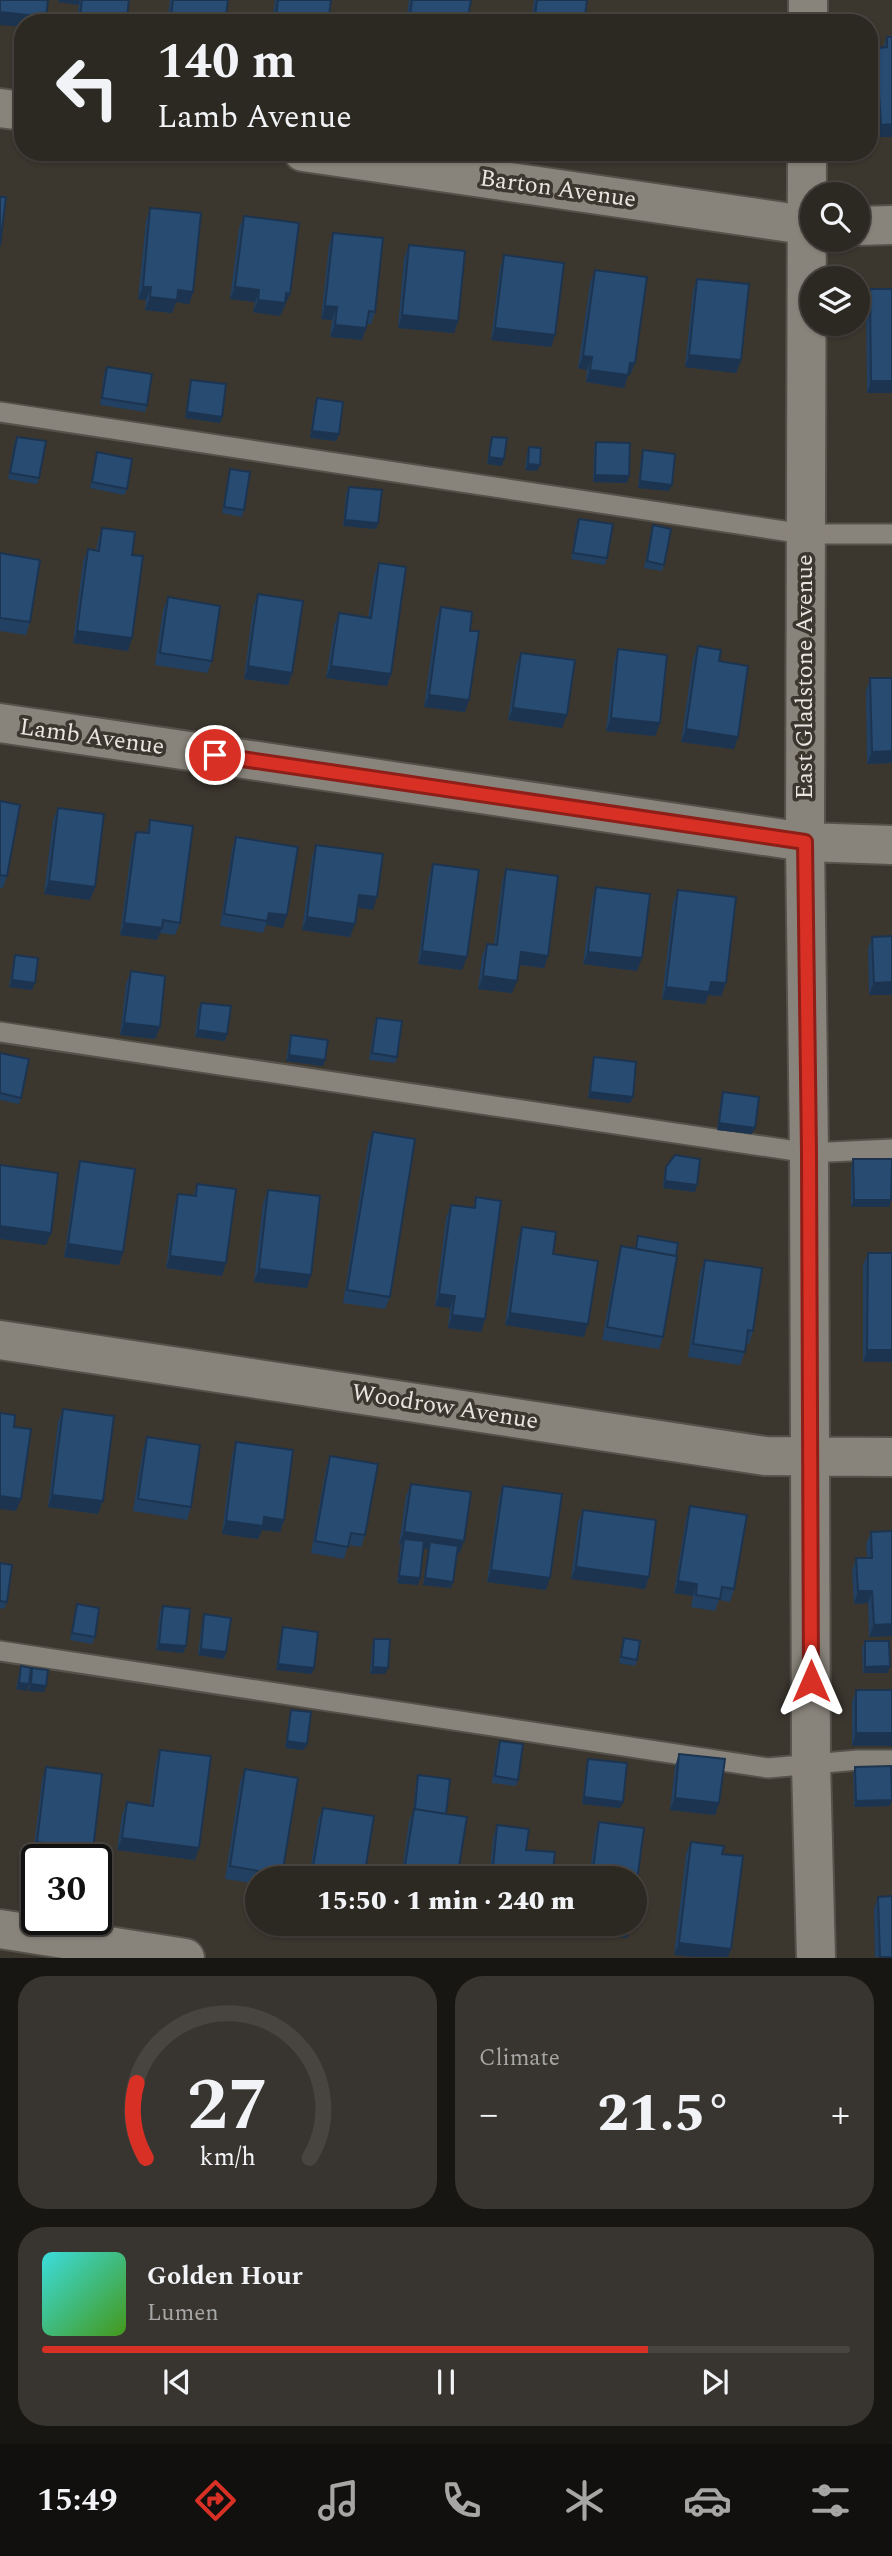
<!DOCTYPE html>
<meta charset="utf-8">
<style>
:root{--surface:#2c2822;--page:#38342f;--text:#f1f3f6;--muted:#a6a6a5;--line:#484440;--accent:#d93025}
body{margin:0;font-family:Spectral,serif;background:var(--page);color:var(--text);height:100vh;display:flex;flex-direction:column;font-size:26px;white-space:nowrap}
*{box-sizing:border-box;margin:0}
p{font-size:23px;color:var(--muted)}
.icon{flex:none;width:38px;height:38px;fill:none;stroke:currentColor;stroke-width:2;stroke-linecap:round;stroke-linejoin:round}
.map{position:relative;height:1958px;overflow:hidden}
.drawer{display:flex;flex-direction:column;gap:18px;padding:18px;background:#181613;flex:1}
.drawer>*{flex:none}
.guide{position:absolute;left:14px;top:14px;width:864px;height:147px;border-radius:28px;box-shadow:0 2px 5px #0004,0 0 0 2px var(--line);background:#2c2822;color:var(--text);overflow:hidden}
.controls{position:absolute;left:800px;top:182px;display:grid;gap:14px}
.controls a{display:grid;place-items:center;width:70px;height:70px;border-radius:50%;background:var(--surface);box-shadow:0 2px 5px #0004,0 0 0 2px var(--line);font-size:35px}
.speed{position:absolute;left:21px;top:1844px;display:flex;gap:14px;font-size:35px;font-weight:700;text-align:center}
.speed>*{display:grid;place-content:center;width:91px;height:91px;border-radius:50%;background:var(--surface);box-shadow:0 2px 5px #0004,0 0 0 2px var(--line);line-height:1}
.speed .limit{border:4px solid #111;border-radius:10px;background:#fff;color:#111}
.pin{position:absolute;display:grid;place-items:center;width:60px;height:60px;color:#fff;margin:-30px;border:4px solid #fff;border-radius:50%;box-shadow:0 2px 7px #0007}
.me{position:absolute;width:77px;margin:-38px;rotate:0deg;stroke-linejoin:round;filter:drop-shadow(0 0 5px #0008)}
.turn{display:flex;align-items:center;gap:24px;height:147px;padding:0 28px;font-size:32px}
.turn .icon{width:91px;height:91px;stroke-width:2.5}
.turn b{display:block;font-size:49px;line-height:60px}
.big{font-size:52px;font-weight:800;line-height:1.1}
.drawer .tile{flex:1;display:flex;flex-direction:column;justify-content:center;gap:10px;min-width:0;padding:0 24px;border-radius:28px;background:var(--page)}
.drawer .dial{align-items:center;gap:0}
.dial svg{height:182px;overflow:visible;fill:none;stroke:var(--line);stroke-width:7;stroke-linecap:round;text-anchor:middle}
.dial text{fill:var(--text);stroke:none}
.song{display:flex;align-items:center;gap:21px}
.cover{width:84px;height:84px;border-radius:10px;background:linear-gradient(135deg,hsl(180 70% 55%),hsl(100 70% 35%))}
.played{height:7px;border-radius:4px;background:linear-gradient(90deg,var(--accent) 75%,var(--line) 75%)}
.keys{display:flex;justify-content:space-around;direction:ltr}
.heat{display:flex;justify-content:space-between;align-items:center;font-size:38px;direction:ltr}
.drawer .tiles{flex:1;display:grid;gap:18px;grid-template-columns:1fr 1fr}
.tile:last-child{grid-column:span 2}
.trip{position:absolute;left:245px;top:1866px;width:402px;height:70px;border-radius:35px;background:var(--surface);box-shadow:0 2px 5px #0004,0 0 0 2px var(--line);font-weight:800;line-height:70px;text-align:center}
.menu{display:flex;height:112px;justify-content:space-around;align-items:center;background:#12100e;color:var(--muted)}
.menu .icon{width:49px;height:49px}
.menu .selected{color:var(--accent)}
.menu b{font-size:32px;color:var(--text)}
.map>svg:first-child{display:block}
</style>
<div class="map">
<svg width="892" height="1958" viewBox="0 0 892 1958">
<rect width="100%" height="100%" fill="#3b362e"/>
<g fill="none" stroke-linecap="round" stroke-linejoin="round">
<defs>
<path id="lane" d="M0,412L804,534H892
M0,1032L809,1153L892,1149
M0,1651L768,1768L858,1760H892"/>
<path id="street" d="M808,23V0
M0,108L23,111
M303,152L812,226
M807,152L805,842L809,1153L811,1764L816,1958
M858,226L892,225
M0,723L805,842L892,845
M0,1340L765,1456L892,1457
M0,1929L185,1958"/>
</defs>
<use href="#lane" stroke="#55524b" stroke-width="23"/>
<use href="#street" stroke="#55524b" stroke-width="42"/>
<use href="#lane" stroke="#89847b" stroke-width="19"/>
<use href="#street" stroke="#89847b" stroke-width="38"/>
</g>
<path fill="#224062" d="M59,0H129L126,23H76L79,5L58,2Z
M170,0H228L225,23H167Z
M275,0H331L328,23H272Z
M409,0H471L467,23H406Z
M534,0H587L584,23H531Z
M887,37H892V137H876L875,107L870,108V74L871,70H873V60L878,48L883,47Z
M150,208L193,292L189,304L176,302L172,313L145,310L146,300L138,299L146,221Z
M244,216L290,294L280,316L253,312L255,302L230,299L239,228Z
M333,233L375,312L371,324H367L362,340L330,337L332,320L321,319L329,245Z
M409,245L458,321L454,333L398,328L404,258Z
M504,255L555,335L551,347L491,340L500,268Z
M595,270L635,363L630,375H628L624,388L586,382L587,370L578,368L590,283Z
M697,279L741,360L736,373L685,367L693,291Z
M870,289L892,393H867L866,301Z
M107,367L147,405L145,412L100,405L104,373Z
M191,380L222,417L220,423L185,418L189,386Z
M317,398L339,434L336,441L310,438L314,405Z
M17,437L39,478L37,484L8,479L14,443Z
M492,437L502,466L487,464L490,443Z
M596,442L627,483L593,482L594,448Z
M529,447L537,471L525,470L527,453Z
M643,450L669,491L638,488L641,457Z
M97,452L127,489L124,495L90,488L95,459Z
M230,469L244,510L242,517L222,513L228,476Z
M349,487L378,523L376,529L343,526L346,493Z
M579,519L607,558L605,565L571,559L576,525Z
M653,525L664,565L662,571L644,568L651,532Z
M102,528L132,555L128,651L73,643L83,561L88,549L96,550L98,540Z
M0,553L30,622L26,635L0,631Z
M379,563L391,674L387,686L326,678L334,626L339,613L368,618L374,576Z
M258,594L292,673L288,685L244,679L253,607Z
M168,597L212,661L207,673L155,665L163,610Z
M441,607L465,712L424,707L436,620Z
M698,646L719,661L738,737L734,749L681,742L693,659Z
M618,649L660,723L655,736L606,731L614,662Z
M521,653L562,728L508,720L516,665Z
M870,678L892,763L867,764L866,691Z
M0,801L7,876L3,888H0Z
M58,808L95,887L90,900L44,894L53,820Z
M150,820L180,923L175,935L160,933L157,940L120,935L132,844L136,832L146,833Z
M236,837L283,928L266,925L263,933L220,926L232,849Z
M316,845L373,910L357,907L350,937L302,930L312,857Z
M433,864L462,970L418,964L429,876Z
M506,869L548,956L544,968L519,965L512,993L478,989L482,956L487,944H494L502,882Z
M596,887L637,971L583,964L592,899Z
M678,890L726,983L721,996L708,995L705,1004L662,999L673,903Z
M892,936L869,995L868,949L872,937Z
M15,955L32,990L9,987L13,962Z
M131,971L160,1027L155,1039L120,1035L126,984Z
M201,1003L227,1034L225,1041L195,1037L198,1009Z
M377,1018L397,1057L395,1063L369,1060L374,1025Z
M291,1035L323,1066L286,1061L289,1041Z
M0,1053L21,1098L19,1104L0,1100Z
M594,1057L633,1097L630,1103L588,1098L592,1064Z
M723,1092L752,1134L717,1130L721,1098Z
M373,1132L390,1297L385,1309L343,1303L368,1144Z
M853,1159L891,1200L889,1207H851V1166Z
M80,1161L123,1252L119,1265L64,1257L76,1174Z
M666,1167L695,1192L663,1188L664,1173Z
M197,1184L222,1276L166,1268L174,1206L178,1194L193,1196Z
M268,1190L307,1288L254,1282L263,1203Z
M476,1197L485,1319L481,1332L448,1328L450,1308L435,1306L446,1218L451,1205L473,1208Z
M522,1227L553,1254L584,1337L505,1325L518,1240Z
M638,1236L663,1337L659,1349L602,1340L617,1259L621,1246L635,1249Z
M868,1253L892,1362H863V1265Z
M705,1260L753,1331L749,1344L746,1343L745,1352L740,1365L688,1357L700,1273Z
M63,1409L98,1514L48,1507L58,1422Z
M147,1437L191,1507L187,1520L133,1511L143,1449Z
M236,1442L284,1520L280,1532L262,1530L258,1539L222,1534L232,1455Z
M330,1456L365,1535L361,1547L348,1545L344,1559L311,1553L326,1468Z
M411,1484L460,1553H457L451,1588L423,1585L428,1549L423,1548L420,1578L418,1585L397,1583L401,1545H399L406,1496Z
M503,1486L546,1590L487,1582L499,1498Z
M690,1506L734,1589L730,1602L719,1600L715,1611L691,1607L693,1596L674,1593L686,1518Z
M583,1510L649,1577L645,1589L571,1579L578,1522Z
M871,1532L892,1636L869,1637L868,1603L854,1604L852,1571L856,1558H867L866,1544Z
M0,1563L7,1602L4,1609L0,1608Z
M77,1604L95,1637L92,1644L70,1640L75,1611Z
M163,1606L186,1646L183,1653L156,1650L160,1612Z
M204,1614L226,1652L224,1659L198,1655L202,1621Z
M283,1627L312,1674L276,1670L281,1634Z
M624,1638L637,1660L635,1666L619,1663L622,1645Z
M374,1639L385,1674H370L372,1645Z
M865,1641L888,1673H863L862,1648Z
M21,1666L30,1674L32,1668L44,1692L28,1691L29,1679L26,1691L16,1689L19,1673Z
M856,1690H892L852,1746V1702Z
M291,1710L304,1750L285,1748L289,1716Z
M500,1741L518,1780L516,1786L492,1783L497,1747Z
M160,1750L195,1860L117,1850L122,1815L127,1802L150,1805L156,1762Z
M679,1754L719,1803L715,1815L670,1810L675,1766Z
M588,1759L620,1808L582,1804L586,1765Z
M46,1767L102,1774L33,1854L42,1780Z
M855,1767L890,1806L854,1807L853,1773Z
M245,1769L282,1875L281,1878H257V1884L225,1879L240,1782Z
M418,1775L446,1814L457,1878H401L409,1821L413,1812L416,1782Z
M323,1808L364,1878H309L318,1820Z
M599,1822L635,1878H589L595,1834Z
M497,1825L526,1850L552,1878H489L493,1838Z
M691,1842L724,1846L674,1955L686,1854Z
M878,1897L892,1957H875L874,1909Z"/>
<path fill="#1c3450" d="M59,0H80L79,5L58,2Z
M0,12L46,17L44,23H23V27L0,25Z
M872,95H879L875,107L870,108V102Z
M892,124V137H876L881,125Z
M143,287H151L146,300L138,299Z
M235,287L259,290L255,302L230,299Z
M178,290L193,292L189,304L176,302L172,313L145,310L150,297Z
M286,293L290,294L280,316L253,312L258,300Z
M325,306L337,307L332,320L321,319Z
M402,315L458,321L454,333L398,328Z
M335,325L366,328L362,340L330,337Z
M495,328L555,335L551,347L491,340Z
M689,355L741,360L736,373L685,367Z
M583,356L592,357L587,370L578,368Z
M630,363H635L630,375H628L624,388L586,382L590,370Z
M871,381H892V393H867Z
M187,412L222,417L220,423L185,418Z
M312,431L339,434L336,441L310,438Z
M489,457L504,459L502,466L487,464Z
M528,464L540,465L537,471L525,470Z
M595,475L629,476L627,483L593,482Z
M640,481L672,485L669,491L638,488Z
M345,520L378,523L376,529L343,526Z
M77,631L132,638L128,651L73,643Z
M248,666L292,673L288,685L244,679Z
M331,666L391,674L387,686L326,678Z
M429,695L469,700L465,712L424,707Z
M513,708L567,715L562,728L508,720Z
M611,718L660,723L655,736L606,731Z
M686,729L738,737L734,749L681,742Z
M892,751V763L867,764L872,752Z
M49,881L95,887L90,900L44,894Z
M359,895L377,897L373,910L354,907Z
M269,913L287,915L283,928L266,925Z
M307,917L355,924L350,937L302,930Z
M124,923L162,928L157,940L120,935Z
M422,951L467,957L462,970L418,964Z
M521,952L548,956L544,968L516,964Z
M588,952L642,958L637,971L583,964Z
M483,976L517,981L512,993L478,989Z
M12,980L35,983L32,990L9,987Z
M711,982L726,983L721,996L708,995L705,1004L662,999L666,987Z
M892,982V995H869L874,983Z
M124,1023L160,1027L155,1039L120,1035Z
M198,1030L227,1034L225,1041L195,1037Z
M289,1055L325,1060L323,1066L286,1061Z
M590,1092L633,1097L630,1103L588,1098Z
M719,1123L755,1128L752,1134L717,1130Z
M665,1181L697,1185L695,1192L663,1188Z
M854,1200H891L889,1207H851Z
M0,1226L51,1233L46,1245L0,1239Z
M68,1244L123,1252L119,1265L64,1257Z
M170,1256L226,1263L222,1276L166,1268Z
M259,1269L311,1275L307,1288L254,1282Z
M439,1294L455,1296L450,1308L435,1306Z
M510,1313L588,1324L584,1337L505,1325Z
M452,1315L485,1319L481,1332L448,1328Z
M867,1350H892V1362H863Z
M52,1495L103,1501L98,1514L48,1507Z
M0,1496L21,1499L16,1511L0,1509Z
M264,1517L284,1520L280,1532L262,1530L258,1539L222,1534L226,1521Z
M404,1532L464,1541L460,1553L429,1549L430,1542L428,1549L403,1545L404,1539L401,1545H399Z
M576,1567L649,1577L645,1589L571,1579Z
M491,1570L550,1578L546,1590L487,1582Z
M399,1576L420,1578L418,1585L397,1583Z
M425,1578L453,1582L451,1588L423,1585Z
M678,1581L697,1584L693,1596L674,1593Z
M858,1591H872L868,1603L854,1604Z
M892,1624V1636L869,1637L874,1625Z
M159,1644L186,1646L183,1653L156,1650Z
M201,1649L226,1652L224,1659L198,1655Z
M278,1664L314,1668L312,1674L276,1670Z
M890,1666L888,1673H863L865,1667Z
M373,1667L388,1668L385,1674H370Z
M19,1683L29,1684L26,1691L16,1689Z
M31,1684L46,1686L44,1692L28,1691Z
M856,1733H892V1746H852Z
M287,1741L307,1744L304,1750L285,1748Z
M584,1797L623,1802L620,1808L582,1804Z
M675,1798L719,1803L715,1815L670,1810Z
M892,1800L890,1806L854,1807L856,1801Z
M122,1838L199,1848L195,1860L117,1850Z
M37,1842L93,1849L89,1860L33,1854Z
M485,1923H546L544,1930L485,1925Z
M586,1923H610L631,1926L627,1938L582,1933Z
M679,1943L731,1949L728,1957H692L674,1955Z"/>
<path fill="#284b72" stroke="#1c3450" stroke-width="2" d="M0,0H48L46,17L0,12Z
M82,0H129L126,23H79Z
M173,0H228L225,23H170Z
M278,0H331L328,23H275Z
M412,0H471L467,23H409Z
M537,0H587L584,23H534Z
M887,37H892V124L881,125L879,95H872L871,70H878V48L887,47Z
M0,197H6L0,246Z
M150,208L201,213L193,292L178,290L177,300L150,297L151,287H143Z
M244,216L299,223L290,294L286,293L285,303L258,300L259,290L235,287Z
M333,233L383,238L375,312L369,311L366,328L335,325L337,307L325,306Z
M409,245L465,251L458,321L402,315Z
M504,255L564,263L555,335L495,328Z
M595,270L647,277L635,363H630L628,375L590,370L592,357L583,356Z
M697,279L749,284L741,360L689,355Z
M870,289H892V381H871Z
M107,367L152,374L147,405L102,398Z
M191,380L226,384L222,417L187,412Z
M317,398L343,402L339,434L312,431Z
M17,437L46,441L39,478L10,473Z
M492,437L507,438L504,459L489,457Z
M596,442L630,443L629,476L595,475Z
M529,447L541,448L540,465L528,464Z
M643,450L675,454L672,485L640,481Z
M97,452L132,459L127,489L92,482Z
M230,469L250,472L244,510L224,507Z
M349,487L382,490L378,523L345,520Z
M579,519L613,524L607,558L573,553Z
M653,525L671,529L664,565L647,561Z
M102,528L135,532L132,555L143,556L132,638L77,631L88,549L99,551Z
M0,553L40,560L30,622L0,618Z
M379,563L406,567L391,674L331,666L339,613L371,618Z
M258,594L303,601L292,673L248,666Z
M168,597L220,606L212,661L160,653Z
M441,607L472,612L470,631H479L469,700L429,695Z
M698,646L721,650L719,661L748,666L738,737L686,729Z
M618,649L667,655L660,723L611,718Z
M521,653L575,660L567,715L513,708Z
M870,678H892V751L872,752Z
M0,801L20,805L7,876L0,875Z
M58,808L104,814L95,887L49,881Z
M150,820L193,826L180,923L163,920L162,928L124,923L136,832L149,833Z
M236,837L298,847L287,915L269,913L267,921L224,914Z
M316,845L383,854L377,897L359,895L355,924L307,917Z
M433,864L479,870L467,957L422,951Z
M506,869L558,876L548,956L521,952L517,981L483,976L487,944L497,945Z
M596,887L650,894L642,958L588,952Z
M678,890L736,897L726,983L711,982L709,992L666,987Z
M892,936V982L874,983L872,937Z
M15,955L38,958L35,983L12,980Z
M131,971L165,976L160,1027L124,1023Z
M201,1003L231,1006L227,1034L198,1030Z
M377,1018L402,1021L397,1057L372,1053Z
M291,1035L328,1040L325,1060L289,1055Z
M0,1053L29,1059L21,1098L0,1093Z
M594,1057L636,1062L633,1097L590,1092Z
M723,1092L759,1097L755,1128L719,1123Z
M373,1132L415,1139L390,1297L347,1290Z
M675,1155L700,1159L697,1185L665,1181L666,1167Z
M853,1159H892L891,1200H854Z
M80,1161L135,1169L123,1252L68,1244Z
M0,1165L58,1173L51,1233L0,1226Z
M197,1184L236,1189L226,1263L170,1256L178,1194L196,1196Z
M268,1190L320,1196L311,1275L259,1269Z
M476,1197L501,1201L485,1319L452,1315L455,1296L439,1294L451,1205L475,1208Z
M522,1227L556,1232L553,1254L598,1261L588,1324L510,1313Z
M638,1236L678,1243L676,1256L636,1249Z
M621,1246L677,1256L663,1337L607,1327Z
M868,1253H892V1350H867Z
M705,1260L762,1268L753,1331L748,1330L745,1352L693,1344Z
M63,1409L114,1416L103,1501L52,1495Z
M0,1413L15,1415L14,1427L31,1429L21,1499L0,1496Z
M147,1437L200,1445L191,1507L138,1499Z
M236,1442L293,1450L284,1520L264,1517L263,1526L226,1521Z
M330,1456L378,1464L365,1535L351,1533L348,1547L315,1541Z
M411,1484L471,1492L464,1541L404,1532Z
M503,1486L562,1494L550,1578L491,1570Z
M690,1506L747,1515L734,1589L722,1587L720,1599L696,1595L697,1584L678,1581Z
M583,1510L656,1520L649,1577L576,1567Z
M892,1531V1624L874,1625L872,1591H858L856,1558H872L871,1532Z
M404,1539L424,1541L420,1578L399,1576Z
M430,1542L458,1546L453,1582L425,1578Z
M0,1563L12,1565L7,1602L0,1601Z
M77,1604L99,1608L95,1637L72,1633Z
M163,1606L190,1609L186,1646L159,1644Z
M204,1614L231,1618L226,1652L201,1649Z
M283,1627L318,1632L314,1668L278,1664Z
M624,1638L640,1641L637,1660L621,1657Z
M374,1639H390L388,1668L373,1667Z
M865,1641H889L890,1666L865,1667Z
M21,1666L31,1668L29,1684L19,1683Z
M32,1668L48,1670L46,1686L31,1684Z
M856,1690H892V1733H856Z
M291,1710L311,1712L307,1744L287,1741Z
M500,1741L523,1744L518,1780L495,1776Z
M160,1750L211,1756L199,1848L122,1838L127,1802L153,1806Z
M679,1754L725,1759L719,1803L675,1798Z
M588,1759L627,1763L623,1802L584,1797Z
M891,1766L892,1800L856,1801L855,1767Z
M46,1767L102,1774L93,1849L37,1842Z
M245,1769L298,1778L282,1875L230,1866Z
M418,1775L450,1779L446,1814L415,1809Z
M323,1808L374,1816L364,1878H311Z
M414,1809L467,1817L457,1878H403Z
M599,1822L644,1828L635,1896V1878H592Z
M497,1825L529,1829L526,1850L555,1852L552,1878H492Z
M691,1842L724,1846L722,1854L743,1856L731,1949L679,1943Z
M892,1896V1957H880L878,1897Z
M610,1923H632L631,1926Z"/>
<g fill="none" stroke-linecap="round" stroke-linejoin="round">
<defs>
<path id="route" d="M215,755L805,842L809,1153L811,1681"/>
</defs>
<use href="#route" stroke="#8d1f18" stroke-width="18"/>
<use href="#route" stroke="#d93025" stroke-width="12"/>
</g>
<g text-anchor="middle" dominant-baseline="central" stroke-width="7" stroke-linejoin="round" paint-order="stroke">
<g font-size="24" fill="#e8e5e0" stroke="#3b362e">
<text transform="translate(558 189) rotate(8)">Barton Avenue</text>
<text transform="translate(805 677) rotate(-90)">East Gladstone Avenue</text>
<text transform="translate(92 737) rotate(8)">Lamb Avenue</text>
<text transform="translate(445 1407) rotate(9)">Woodrow Avenue</text>
</g>
</g>
</svg>
<div class="controls">
<a><svg class="icon" aria-label="search" viewBox="0 0 24 24"><circle cx="10" cy="10" r="6"/><path d="M15 15l6 6"/></svg></a>
<a><svg class="icon" aria-label="layers" viewBox="0 0 24 24"><path d="M12 4l9 5-9 5-9-5zM3 14l9 5 9-5"/></svg></a>
</div>
<div class="speed"><div class="limit">30</div></div>
<div class="pin" style="left:215px;top:755px;background:#d93025"><svg class="icon" aria-label="arrive" viewBox="0 0 24 24"><path d="M6 21V4h12l-3 4 3 4H6"/></svg></div>
<svg class="me" style="left:811px;top:1681px" viewBox="-20 -20 40 40"><path d="M0-17L14 15 0 8-14 15z" fill="#d93025" stroke="#fff" stroke-width="4"/></svg>
<div class="trip">15:50 · 1 min · 240 m</div>
<div class="guide">
<div class="turn"><svg class="icon" aria-label="left" viewBox="0 0 24 24"><path d="M17 20v-9H6M10 6l-5 5 5 5"/></svg><div><b>140 m</b>Lamb Avenue</div></div>
</div>
</div>
<section class="drawer">
<div class="tiles">
<div class="tile dial"><svg viewBox="0 0 100 80">
<path d="M14 69A42 42 0 1 1 86 69"/>
<path d="M14 69A42 42 0 0 1 10 36" stroke="#d93025"/>
<text x="50" y="56" font-size="32" font-weight="700">27</text>
<text x="50" y="72" font-size="11">km/h</text>
</svg></div>
<div class="tile"><p>Climate</p>
<div class="heat"><a>−</a><b class="big">21.5°</b><a>+</a></div>
</div>
<div class="tile">
<div class="song"><i class="cover"></i><div><b>Golden Hour</b><p>Lumen</p></div></div>
<div class="played"></div>
<div class="keys"><svg class="icon" aria-label="previous" viewBox="0 0 24 24"><path d="M18 5L8 12l10 7zM5 5v14"/></svg><svg class="icon" aria-label="pause" viewBox="0 0 24 24"><path d="M8 5v14M16 5v14"/></svg><svg class="icon" aria-label="next" viewBox="0 0 24 24"><path d="M6 5l10 7-10 7zM19 5v14"/></svg></div>
</div>
</div>
</section>
<nav class="menu">
<b>15:49</b>
<svg class="icon selected" aria-label="directions" viewBox="0 0 24 24"><path d="M12 3l9 9-9 9-9-9zM9 14v-3h6M13 9l2 2-2 2"/></svg>
<svg class="icon" aria-label="music" viewBox="0 0 24 24"><path d="M9 18V5l10-2v13"/><circle cx="6" cy="18" r="3"/><circle cx="16" cy="16" r="3"/></svg>
<svg class="icon" aria-label="phone" viewBox="0 0 24 24"><path d="M5 4h4l2 5-3 2q2 4 5 5l2-3 5 2v4C11 20 4 13 5 4z"/></svg>
<svg class="icon" aria-label="climate" viewBox="0 0 24 24"><path d="M12 3v18M4 7l16 10M4 17L20 7"/></svg>
<svg class="icon" aria-label="car" viewBox="0 0 24 24"><path d="M5 17H2v-5l4-1 3-4h7l3 4 3 1v5h-3M9 17h6M6 11h13"/><circle cx="7" cy="17" r="2"/><circle cx="17" cy="17" r="2"/></svg>
<svg class="icon" aria-label="filters" viewBox="0 0 24 24"><path d="M4 7h16M4 17h16"/><circle cx="9" cy="7" r="2"/><circle cx="15" cy="17" r="2"/></svg>
</nav>
